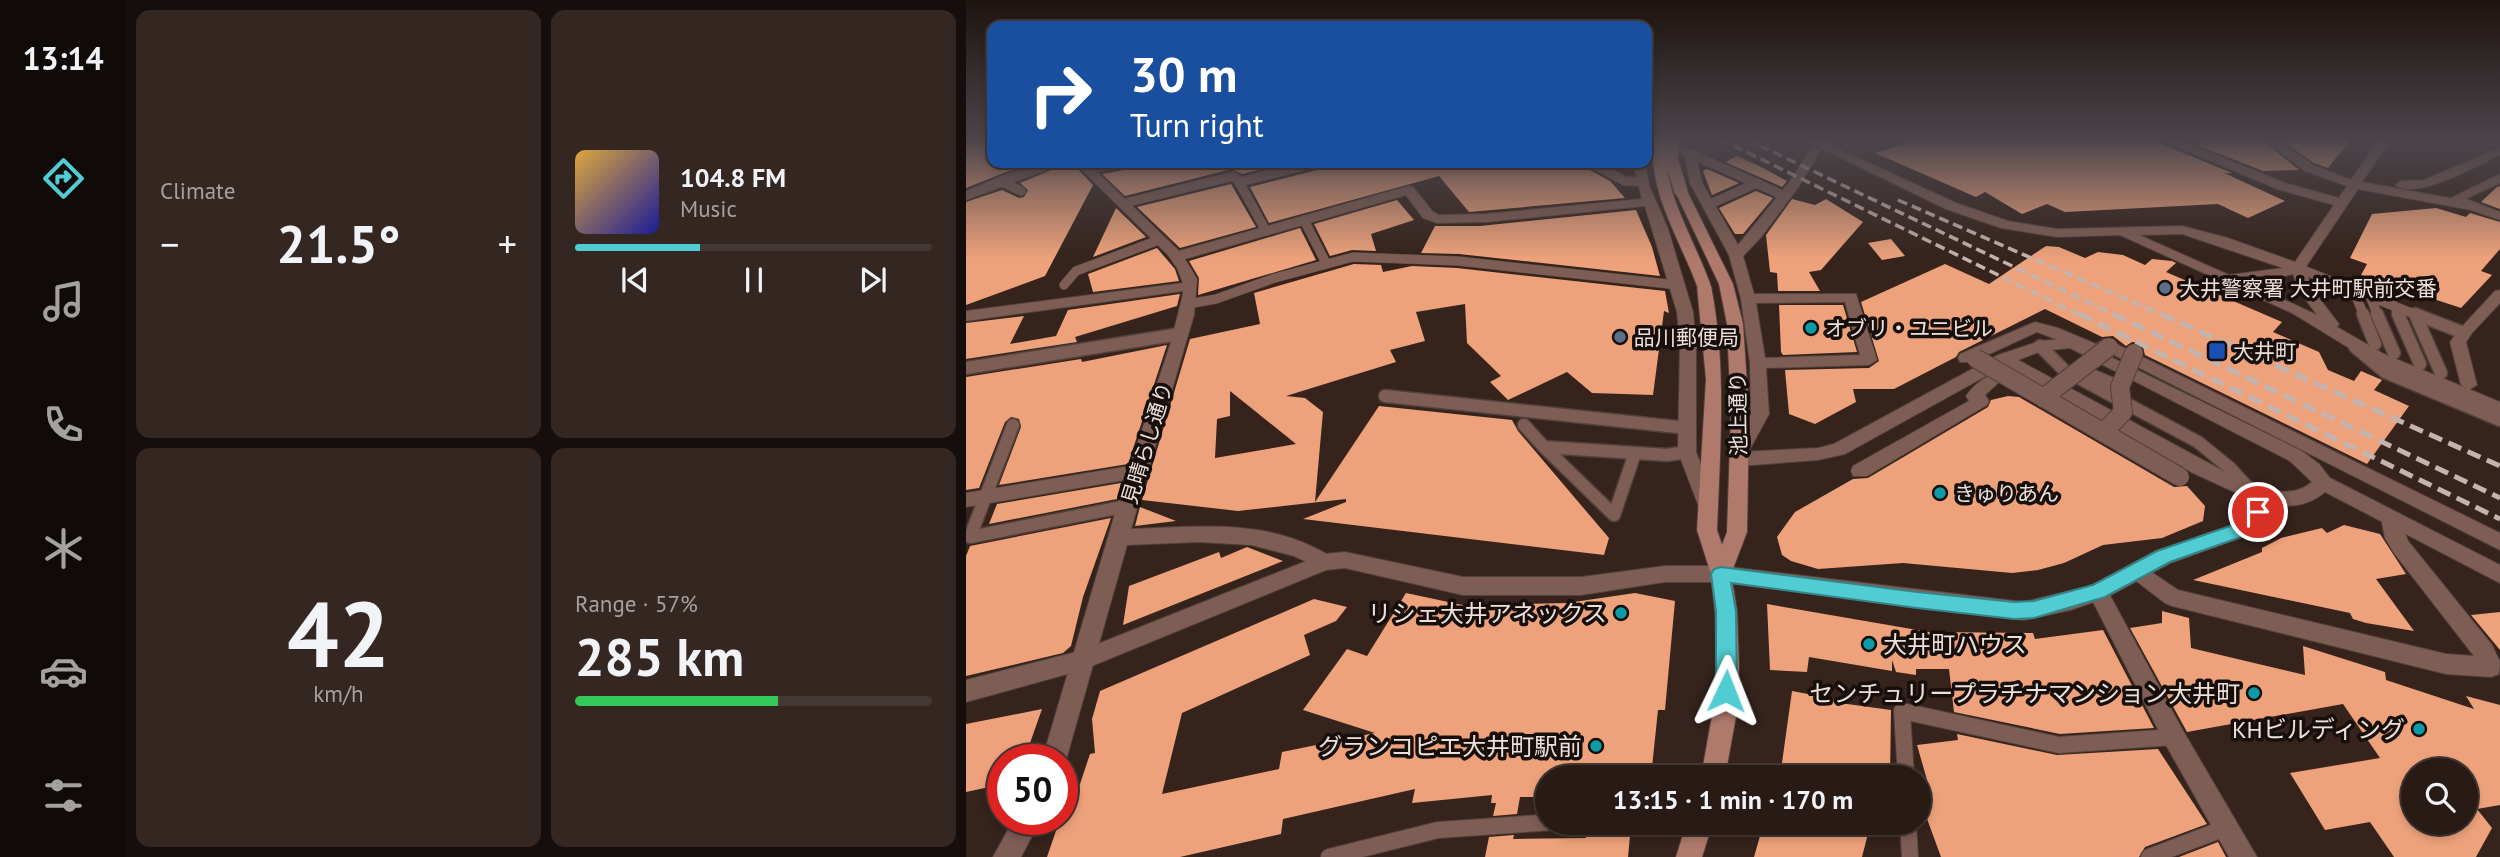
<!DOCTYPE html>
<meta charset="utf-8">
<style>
:root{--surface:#281a15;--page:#342722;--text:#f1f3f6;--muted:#a5a1a0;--line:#443834;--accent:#51ccd2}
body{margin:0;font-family:"PT Sans","Noto Sans JP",sans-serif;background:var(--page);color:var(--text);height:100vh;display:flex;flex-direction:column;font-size:26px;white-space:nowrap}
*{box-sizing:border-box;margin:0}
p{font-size:23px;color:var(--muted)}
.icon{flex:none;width:38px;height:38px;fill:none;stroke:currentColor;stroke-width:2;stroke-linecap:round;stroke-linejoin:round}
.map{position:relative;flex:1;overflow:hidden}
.side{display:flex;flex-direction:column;gap:10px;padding:10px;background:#160e0c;width:840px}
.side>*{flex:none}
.hud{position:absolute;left:21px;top:21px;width:665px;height:147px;border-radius:14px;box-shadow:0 4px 10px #0003,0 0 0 2px var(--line);background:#1a4fa0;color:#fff;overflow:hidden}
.buttons{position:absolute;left:1435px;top:758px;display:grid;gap:14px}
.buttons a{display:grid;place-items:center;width:77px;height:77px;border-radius:50%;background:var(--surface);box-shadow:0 4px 10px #0003,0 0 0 2px var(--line);font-size:35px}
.speed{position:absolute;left:21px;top:744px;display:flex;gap:14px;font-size:35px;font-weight:700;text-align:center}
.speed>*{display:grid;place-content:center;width:91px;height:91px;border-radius:50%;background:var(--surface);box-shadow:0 4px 10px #0003,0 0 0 2px var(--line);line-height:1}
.speed .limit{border:10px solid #d22;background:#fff;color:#111}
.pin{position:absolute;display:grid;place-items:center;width:60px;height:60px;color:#fff;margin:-30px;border:4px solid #fff;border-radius:50%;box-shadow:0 2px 7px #0007}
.me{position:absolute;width:77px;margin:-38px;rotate:2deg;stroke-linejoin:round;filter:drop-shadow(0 0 5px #0008)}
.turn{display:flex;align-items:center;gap:24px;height:147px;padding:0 28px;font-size:32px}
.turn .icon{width:91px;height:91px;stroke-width:2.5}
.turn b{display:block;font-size:49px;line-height:60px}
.big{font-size:52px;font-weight:700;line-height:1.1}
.side .widget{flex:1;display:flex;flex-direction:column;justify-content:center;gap:10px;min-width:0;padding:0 24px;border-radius:14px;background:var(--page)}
.side .dial{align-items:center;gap:0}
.dial b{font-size:91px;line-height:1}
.song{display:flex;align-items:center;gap:21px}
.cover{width:84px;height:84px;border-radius:10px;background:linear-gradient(135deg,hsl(40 70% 55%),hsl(240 70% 35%))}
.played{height:7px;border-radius:4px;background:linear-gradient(90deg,var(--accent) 35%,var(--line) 35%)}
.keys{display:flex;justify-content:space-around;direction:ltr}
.heat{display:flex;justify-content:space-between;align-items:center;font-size:38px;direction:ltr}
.charge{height:10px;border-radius:5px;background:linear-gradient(90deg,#34c759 57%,var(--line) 0)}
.side .tiles{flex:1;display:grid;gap:10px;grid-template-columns:repeat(2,1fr)}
.trip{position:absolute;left:569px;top:765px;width:396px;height:70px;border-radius:35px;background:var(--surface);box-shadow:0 4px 10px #0003,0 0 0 2px var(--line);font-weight:700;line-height:70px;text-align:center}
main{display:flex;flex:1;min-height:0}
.tab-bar{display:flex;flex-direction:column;width:126px;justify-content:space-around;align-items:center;background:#100a08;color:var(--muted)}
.tab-bar .icon{width:49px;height:49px}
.tab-bar .current{color:var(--accent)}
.tab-bar b{font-size:32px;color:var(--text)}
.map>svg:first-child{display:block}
</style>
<main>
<nav class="tab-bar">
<b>13:14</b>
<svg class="icon current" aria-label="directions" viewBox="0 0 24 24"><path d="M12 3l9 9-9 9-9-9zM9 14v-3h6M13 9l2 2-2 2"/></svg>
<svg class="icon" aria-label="music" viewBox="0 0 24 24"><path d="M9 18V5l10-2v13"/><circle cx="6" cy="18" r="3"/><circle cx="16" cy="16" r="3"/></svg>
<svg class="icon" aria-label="phone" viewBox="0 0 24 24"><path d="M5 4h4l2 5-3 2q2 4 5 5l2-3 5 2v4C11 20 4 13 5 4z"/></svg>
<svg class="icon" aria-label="climate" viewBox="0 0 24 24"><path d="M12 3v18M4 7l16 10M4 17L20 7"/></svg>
<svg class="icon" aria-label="car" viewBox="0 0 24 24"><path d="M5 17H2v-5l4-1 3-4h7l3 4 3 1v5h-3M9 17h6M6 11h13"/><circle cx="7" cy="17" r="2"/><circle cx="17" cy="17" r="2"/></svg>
<svg class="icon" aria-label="filters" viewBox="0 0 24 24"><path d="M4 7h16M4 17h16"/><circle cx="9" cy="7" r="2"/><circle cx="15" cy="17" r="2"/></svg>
</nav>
<section class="side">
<div class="tiles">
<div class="widget"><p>Climate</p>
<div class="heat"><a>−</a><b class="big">21.5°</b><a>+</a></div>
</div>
<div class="widget">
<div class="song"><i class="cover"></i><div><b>104.8 FM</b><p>Music</p></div></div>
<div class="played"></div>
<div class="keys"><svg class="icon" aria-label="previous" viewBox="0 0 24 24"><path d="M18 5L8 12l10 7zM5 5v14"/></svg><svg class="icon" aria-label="pause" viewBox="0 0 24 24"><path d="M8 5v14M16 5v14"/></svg><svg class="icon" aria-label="next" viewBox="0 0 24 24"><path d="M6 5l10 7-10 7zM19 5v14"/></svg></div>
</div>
<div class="widget dial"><b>42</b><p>km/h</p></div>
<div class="widget"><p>Range · 57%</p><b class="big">285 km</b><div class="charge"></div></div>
</div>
</section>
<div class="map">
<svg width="1534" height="857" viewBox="0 0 1534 857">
<rect width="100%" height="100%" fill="#35231c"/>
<path fill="#eda27b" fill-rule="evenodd" d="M0,139H18L26,163H72L40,172L0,188Z
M953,139H1183L1266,173H1258L1319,201L1282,218L1252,204L1099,212L1081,204L1056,214L1019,192L1010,197L909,153Z
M1245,139H1295L1333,170L1297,171L1231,145Z
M1314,139H1385L1362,168L1348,163Z
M771,156L795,167L821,181L816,187L759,162Z
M102,163H106L127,185L79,276L0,305V202L36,190L53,198L58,197L62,190L54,183Z
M167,163H321L276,174L266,169L159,196L136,174L163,169Z
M356,163H619L622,169L644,181L659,198L503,212L473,176L303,223L284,187L351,170Z
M741,169L773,183L746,195L737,171Z
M265,184L290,227L214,248L171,207Z
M1534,186V209L1515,202L1531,187Z
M790,191L807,198L777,234H769L753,208Z
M826,199L849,205L860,199L897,222L855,270L843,272L854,291H812L811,273L804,272L800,235Z
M431,200L448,220L405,234L410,251L386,250L364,256L348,224Z
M150,208L180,237L127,257Z
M1470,208L1500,217L1504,213L1534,222V249L1515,271L1526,275L1495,308L1395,275L1401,264L1384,258L1406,214Z
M670,210L686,247L694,276L493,254L455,253L469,226H514Z
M334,228L350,260L232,295L233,278L223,261Z
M925,239L939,256L916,260L902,243Z
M1080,246L1093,247L1119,258L1132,252L1157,255L1179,265L1186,259L1206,261L1210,263L1200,272L1316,322L1307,332L1353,352L1362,370L1388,381L1395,371L1416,380L1408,390L1443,406L1401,464L1179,355L1177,347L1173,343L1166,342L1160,346L1147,336L1136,337L1079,309L993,352L990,357L928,389H887L890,402L849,424L823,414L819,370L903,368L913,361L895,302L979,264L1023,284Z
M191,248L209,269L213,281L127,292L122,274Z
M388,264L415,265L417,272L446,266L491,268L699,291L703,313L698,311L687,395L626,393L601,372L542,400L524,382L535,376L501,343L499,304L450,312L459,341L424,350L430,362L320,396L339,398L357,412L349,502L413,406L546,420L552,431L643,538L638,555L337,519L380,502V499L272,511L176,500L224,339L294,324L288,293ZM264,391L284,407L330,444L249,458L251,419L264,416Z
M214,294L211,306L109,337L111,342L0,359V323L58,316L44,344L90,336L102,310Z
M813,305H877L891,352L817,355L815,352Z
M201,345L162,464L33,485L55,427L53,419L45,417L39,422L13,488L0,490V377L115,359L116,362Z
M1042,396L1053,397L1208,487L1221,486L1239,506L1237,521L1196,538L1137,545L1098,563L1072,570L1046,573L937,563L852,569L825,561L816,555L811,537L829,512L887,479L902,478L1022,407L1025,400Z
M155,483L151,499L23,524L31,504Z
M174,507L210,521L169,526Z
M145,518L117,597L105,646L97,653L0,676V556L4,546Z
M1378,525L1414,534L1440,574L1410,579L1448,631L1400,623L1387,619L1384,613L1227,580L1296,552V548L1315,538L1356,528L1361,533Z
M281,547L317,561L157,625L163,586L253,552L255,558Z
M440,593L520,610L521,605L601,603L669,593L709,601L699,710H692L685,777H581V797H554L551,814L527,816L530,803H525L526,795L446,803L449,789L317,819L315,834L214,857H81L94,819H96V812L114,784L124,754L129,753L126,719L134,691L348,599L381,607L370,621L338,635L344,655L216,713L196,794L313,769L316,752L409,733L337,710L381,649L401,656Z
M801,604L963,632L1067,633L1069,639L1137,630L1188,728L1094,734L988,712L983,669H950V675L930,672L926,660V671L843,657L841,672L804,670Z
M1196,611L1223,618L1225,648L1339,675L1337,646L1419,672L1420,680L1508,709L1500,696L1534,705V805L1511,809L1526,828L1510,857H1428L1404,822L1359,830L1324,773L1414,758L1377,704L1221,732L1164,628L1196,623ZM1447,770H1500V822H1447Z
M1534,612V650L1505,615Z
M826,691L874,700V703L925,710L924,777H814Z
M76,709L58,760H37V784L0,792V724Z
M991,734L1091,755L1192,749L1241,824L1179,847L1173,857H975L953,797L965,794L951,745L992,740Z
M798,822H905L896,857H788Z
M548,835L547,839L620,838V835L664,836L662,857H519L523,837Z
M1252,842L1260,857H1213Z"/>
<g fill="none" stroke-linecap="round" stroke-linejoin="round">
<defs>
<path id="service-far2" d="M725,154L819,196
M626,163L659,181L677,182
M34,181L55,191
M159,203L268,176L273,182
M742,205L791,183
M338,220L360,263
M300,231L273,182L349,163
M1332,268L1453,316
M98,285L110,271L193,240
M1387,289L1398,316
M1404,296L1412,316
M222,304L250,299L309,278L387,257L492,261L712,285
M1428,305L1433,316
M1449,313L1450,316"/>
<path id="service-far1" d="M1397,314L1409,344
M1411,314L1428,353
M1432,314L1454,364
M1449,314L1498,333
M1449,314L1475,373
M1074,346L1098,370L1232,442L1265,469L1285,491
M1389,347L1419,372L1534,420
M0,368L214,334
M419,396L721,428
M47,425L4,537L161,506
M558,425L578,447L701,455L721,452
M578,447L648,515L669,453"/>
<path id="service" d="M940,777L936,711L1093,745L1208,737
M942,822L944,857
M363,857L472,830L588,822
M1183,857L1262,827"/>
<path id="pedestrian" d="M845,148L855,150L833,186H825L823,183Z
M1534,174V183L1493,202H1485L1483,199Z
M1069,322L1092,328L1130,344L1138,339L1144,341L1534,533V550L1134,348L1126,353L1071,332L1006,362H994L992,358L994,354Z
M1115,364L1160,383L1162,387L1154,392L1109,373L1107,369L1109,365Z
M1039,371L1047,376L1045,380L1033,382L1019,395L1023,401L1021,405L901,476H887L885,471L887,466L1003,401L1000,396C1010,382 1022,374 1039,371Z"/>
<path id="minor" d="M691,139H705L729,152L736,183L772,245L825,180H833V186L796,236L777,256L788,294H890L911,360L903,365L800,368L803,414L779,458H767L764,453L785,414L784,363L775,299L763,255L724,183L719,156ZM879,302L894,355L799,358L790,303Z
M860,139H874L861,148H853V144Z
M81,163H99L0,200V191L41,174Z
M109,163H122L125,166L164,163L162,166L131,172L213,251L443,186L447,187L467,212L473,215L520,214L676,199L667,163H679L683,185L702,229L727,312L730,343V452L752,507L749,512L742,514L735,512L712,452L714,343L711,312L679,206L520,222L471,223L457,218L440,195L219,259L231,279L228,315L165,529C224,527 292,519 347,547C355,551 364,554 368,562L365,568L358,570L328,556L285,545L232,542L161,545L100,760L96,769V760H76L159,480L0,507V493L164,466L205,342L217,294V291L0,321V311L217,283L211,268L202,255Z
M1498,328L1506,333L1500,342L1511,385L1503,390L1495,385L1484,342L1493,330Z
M1425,511L1432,513L1442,541L1526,645L1534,662L1533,674L1525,677L1480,674L1206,606L1199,603L1165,577L1162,571L1165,565L1172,563L1212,590L1480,654L1508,656L1428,553L1419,538L1415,518L1418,513Z
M1132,583L1139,586L1216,729L1291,857H1263L1200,745L1122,592L1125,586Z
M48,819H75L55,857H27Z"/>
<path id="tertiary" d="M836,139H851L990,203L1042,221L1091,229L1216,226L1262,238L1329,262L1368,205L1311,189L1194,139H1210L1319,183L1373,198L1381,186L1339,171L1297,139H1310L1347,165L1385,180L1413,139H1425L1396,182L1489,199L1498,198L1534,212V220L1505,210L1392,189L1339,268L1346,289L1373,324L1371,327L1418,354L1534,402V415L1406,362L1326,313L1154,235L1091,237L1035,228L980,209ZM1216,234L1317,268L1263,275L1173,235ZM1327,274L1332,289L1351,315L1278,281L1302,280Z
M1534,148V155C1512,165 1450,201 1429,185L1435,181L1458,180Z
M1534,290V303L1503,336H1493L1490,333L1493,330L1529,291Z
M1106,338L1336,451L1353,464L1364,478L1534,565V583L1359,492C1340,508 1320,508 1297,502L1303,521L1296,530L1204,563L1139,598L1105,610L1058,620L755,582H699L615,595H497L379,568L360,570L116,670L0,702V680L114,651L358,554L379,552L497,577H615L699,566H755L1058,602L1125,586L1190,551L1282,520L1277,496L1225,472L1038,366L879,454L852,460L773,466L767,464L764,459L767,454L773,452L852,448L868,444L1032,355L1074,341ZM1104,348L1324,461L1346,482C1324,500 1298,489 1274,480L1052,360L1076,351Z"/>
<path id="secondary" d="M715,187L721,191L767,284L777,324L783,414L781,532L765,574L771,611L773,667L770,716L759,777H735L746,716L751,667L749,611L745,574L731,530L740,379L731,286L733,283L738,282L745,286C761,367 754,448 751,530L756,545L761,532L765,414L761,324L753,284L709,191Z
M721,822H747L736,857H710Z"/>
</defs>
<use href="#service-far2" stroke="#52413b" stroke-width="10"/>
<use href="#service-far1" stroke="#52413b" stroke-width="15"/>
<use href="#service" stroke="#52413b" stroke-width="18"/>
<use href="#pedestrian" stroke="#52413b" stroke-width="2"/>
<use href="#minor" stroke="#52413b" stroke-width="2"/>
<use href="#tertiary" stroke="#52413b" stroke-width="2"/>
<use href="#secondary" stroke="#52413b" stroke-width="2"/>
<use href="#service-far2" stroke="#7e5d54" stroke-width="9"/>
<use href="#service-far1" stroke="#7e5d54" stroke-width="12"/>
<use href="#service" stroke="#7e5d54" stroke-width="16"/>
<use href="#pedestrian" fill="#7e5d54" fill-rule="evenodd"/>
<use href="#minor" fill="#7e5d54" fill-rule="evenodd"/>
<use href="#tertiary" fill="#7e5d54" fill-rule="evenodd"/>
<use href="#secondary" fill="#af7a6c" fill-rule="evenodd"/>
<path stroke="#c3b4af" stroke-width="3.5" stroke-dasharray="10 5" stroke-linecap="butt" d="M754,139L1116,316
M780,139L1151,316
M932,200L1199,316"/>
<path stroke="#c3b4af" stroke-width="5" stroke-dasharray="14 7" stroke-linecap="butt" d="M1113,314L1534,519
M1147,314L1534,498
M1195,314L1534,466"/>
<defs>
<path id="pedestrian-bridge" d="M1009,358L1214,477
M1077,398L1143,347
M1137,433L1157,412L1154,387L1168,353"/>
<path id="secondary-bridge" d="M694,139C688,192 721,238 738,286
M708,139L705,159L715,191"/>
</defs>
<use href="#pedestrian-bridge" stroke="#52413b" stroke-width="20" stroke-linecap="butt"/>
<use href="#secondary-bridge" stroke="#52413b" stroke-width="15" stroke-linecap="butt"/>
<use href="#pedestrian-bridge" stroke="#7e5d54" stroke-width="18"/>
<use href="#secondary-bridge" stroke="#af7a6c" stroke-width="13"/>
</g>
<linearGradient id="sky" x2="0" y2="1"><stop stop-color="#1d130f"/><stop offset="0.54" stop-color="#4b454b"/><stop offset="1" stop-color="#4b454b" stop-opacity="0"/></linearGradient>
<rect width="1534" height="259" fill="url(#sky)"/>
<path fill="#51ccd2" stroke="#358588" stroke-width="2" d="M1292,506L1299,508C1303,516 1301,523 1295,530L1204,562L1139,597L1068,618L1048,619L951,608L765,583L770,611L771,691L767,698L760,701L753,698L750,691V611L745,574L748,569L755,567L951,592L1048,602L1068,601L1127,585L1191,551L1282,520L1286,508Z"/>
<g fill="#5c6f8a" stroke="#170f0b" stroke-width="2.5">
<circle cx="1199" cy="288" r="7"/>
<circle cx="654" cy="337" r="7"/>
</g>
<g fill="#0f9aa8" stroke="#170f0b" stroke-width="2.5">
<circle cx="845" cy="328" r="7"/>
<circle cx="974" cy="493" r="7"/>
<circle cx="655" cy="613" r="7"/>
<circle cx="903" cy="644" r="7"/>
<circle cx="1288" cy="693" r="7"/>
<circle cx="1453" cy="729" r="7"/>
<circle cx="630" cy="746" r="7"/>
</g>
<rect fill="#1a4fb4" stroke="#170f0b" stroke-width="2.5" x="1242" y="342" width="18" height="18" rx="3.5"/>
<g text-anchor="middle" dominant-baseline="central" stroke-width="7" stroke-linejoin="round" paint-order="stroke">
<g font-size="21" fill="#ede0db" stroke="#170f0b" text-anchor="start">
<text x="1213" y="288">大井警察署 大井町駅前交番</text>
<text x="859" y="328">オブリ・ユニビル</text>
<text x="668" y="337">品川郵便局</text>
<text x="1267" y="351">大井町</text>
<text x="988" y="493">きゅりあん</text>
</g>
<g font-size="21" fill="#ede0db" stroke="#170f0b">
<text transform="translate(772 414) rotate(-91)">池上通り</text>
<text transform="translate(181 443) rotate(-73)">見晴らし通り</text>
</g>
<g font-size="24" fill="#ede0db" stroke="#170f0b" text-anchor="end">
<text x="641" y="613">リシェ大井アネックス</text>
<text x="917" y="644" text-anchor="start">大井町ハウス</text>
<text x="1274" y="693">センチュリープラチナマンション大井町</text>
<text x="1439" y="729">KHビルディング</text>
<text x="616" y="746">グランコピエ大井町駅前</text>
</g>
</g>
</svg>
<div class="buttons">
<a><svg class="icon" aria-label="search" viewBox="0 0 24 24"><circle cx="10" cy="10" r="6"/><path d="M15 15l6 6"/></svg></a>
</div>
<div class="speed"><div class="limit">50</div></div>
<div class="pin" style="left:1292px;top:512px;background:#d93025"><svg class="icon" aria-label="arrive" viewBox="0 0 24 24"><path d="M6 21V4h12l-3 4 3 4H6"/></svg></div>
<svg class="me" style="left:760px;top:691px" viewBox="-20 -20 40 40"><path d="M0-17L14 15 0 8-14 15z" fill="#51ccd2" stroke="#fff" stroke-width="4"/></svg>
<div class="trip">13:15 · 1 min · 170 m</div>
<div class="hud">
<div class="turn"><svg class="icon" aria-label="right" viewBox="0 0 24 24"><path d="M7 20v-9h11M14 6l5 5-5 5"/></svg><div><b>30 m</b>Turn right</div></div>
</div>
</div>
</main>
